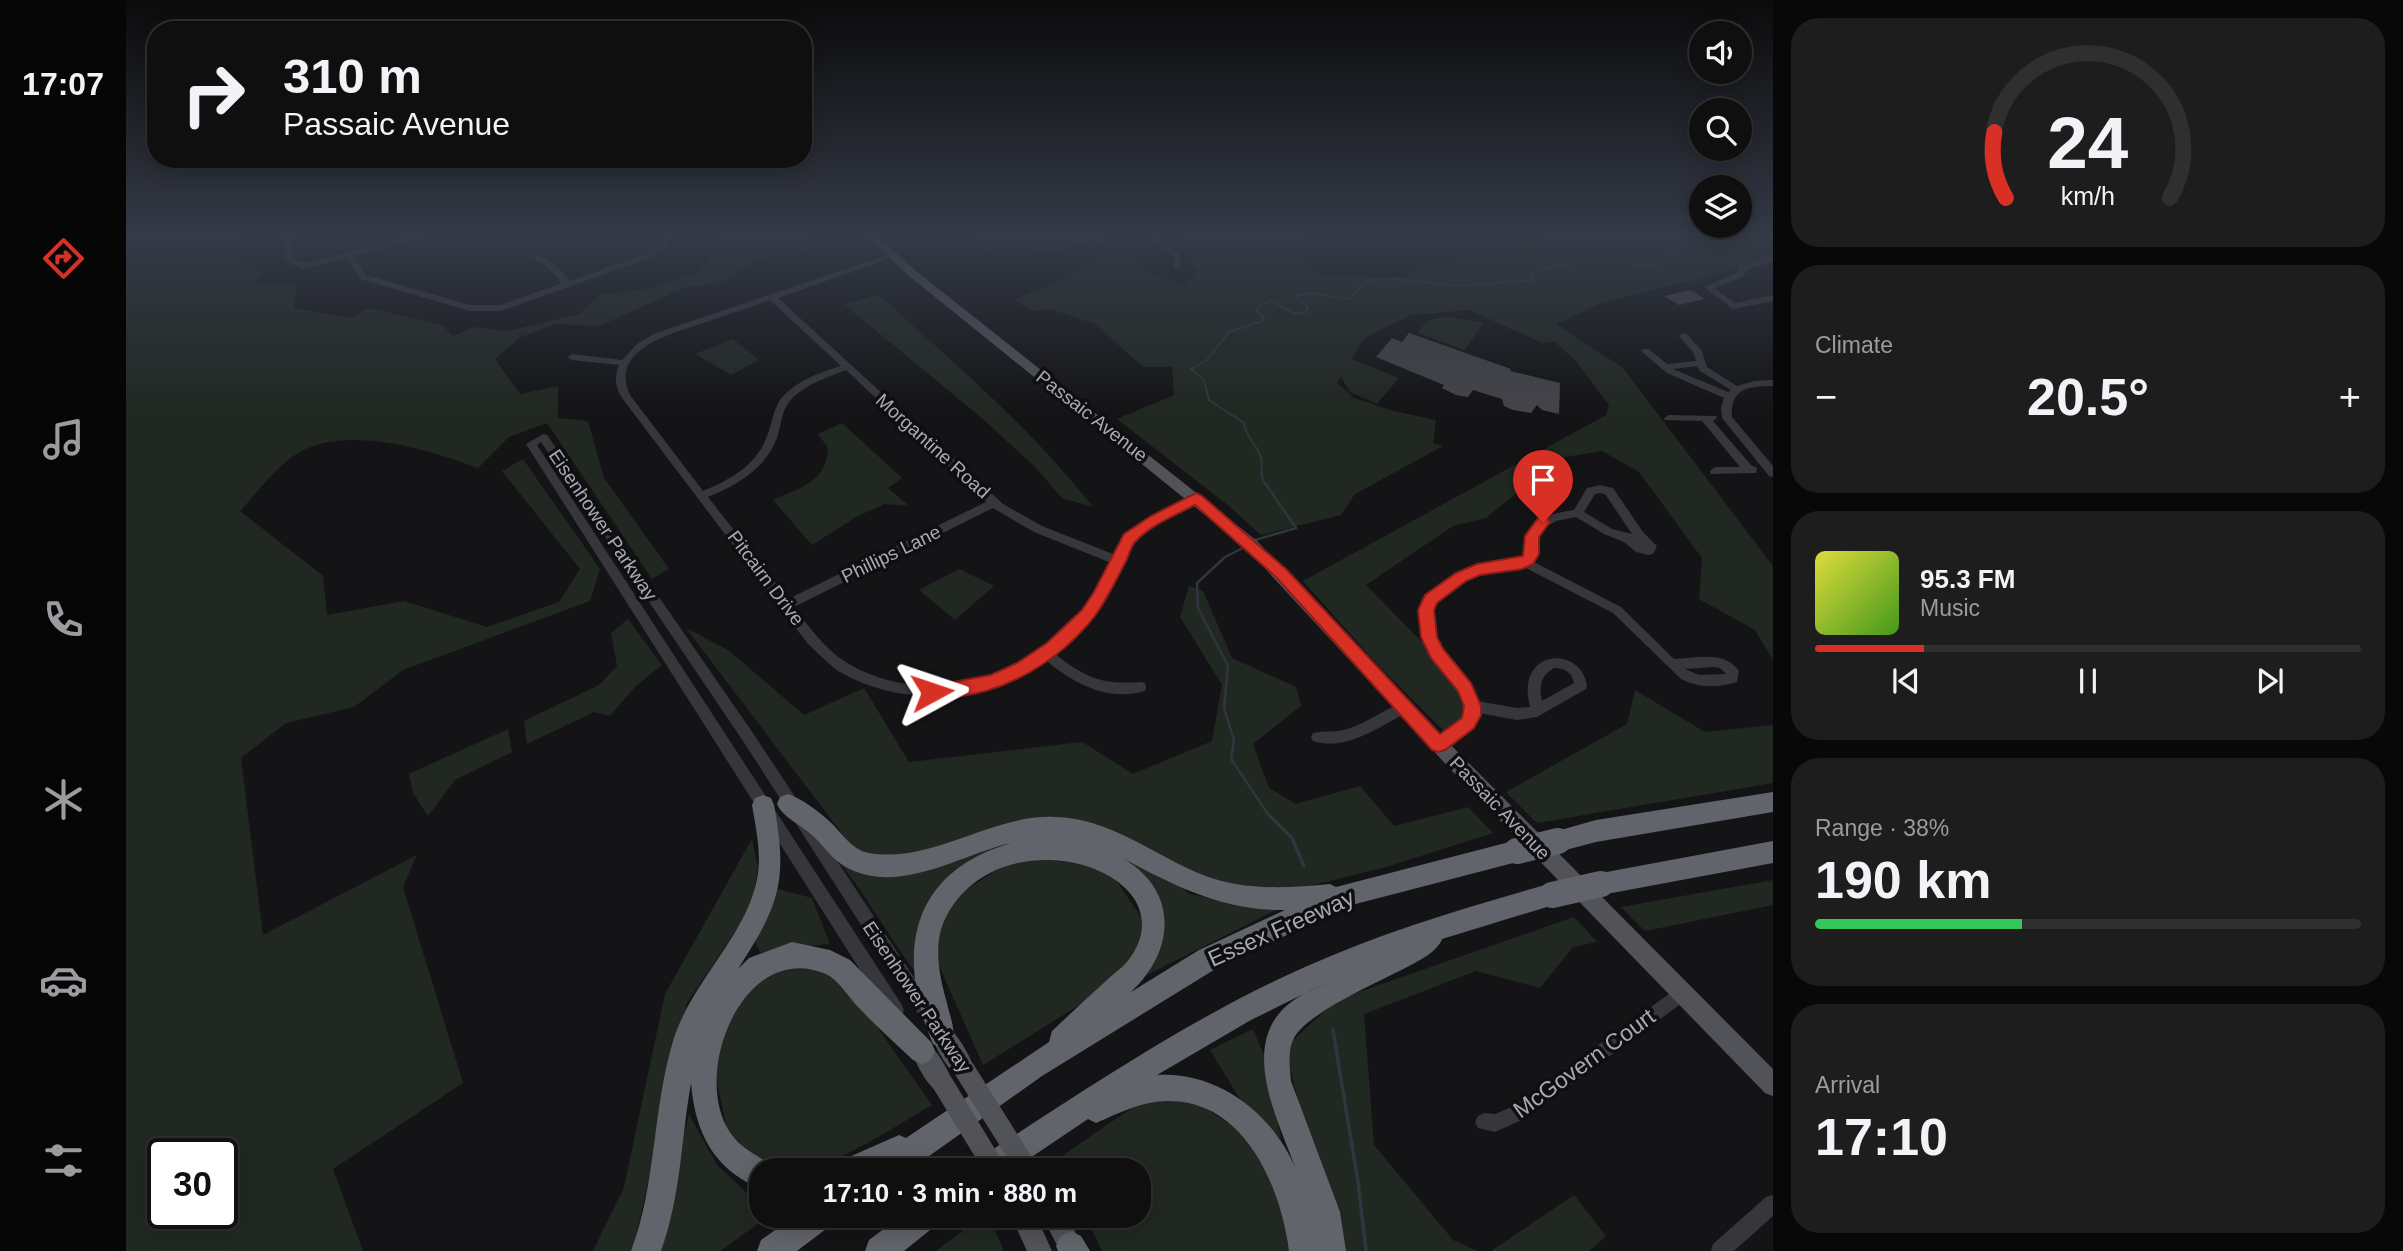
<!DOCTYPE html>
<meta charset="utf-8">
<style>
:root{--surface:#0f0f10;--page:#1d1d1e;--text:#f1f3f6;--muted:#9b9c9f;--line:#2f2f30;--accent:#d93025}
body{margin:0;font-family:Arial,sans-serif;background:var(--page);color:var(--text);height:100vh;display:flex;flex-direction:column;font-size:26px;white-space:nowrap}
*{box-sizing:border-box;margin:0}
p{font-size:23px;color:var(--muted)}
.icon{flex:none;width:38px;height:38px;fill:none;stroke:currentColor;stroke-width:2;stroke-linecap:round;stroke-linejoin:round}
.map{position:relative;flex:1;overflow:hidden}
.drawer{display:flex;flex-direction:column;gap:18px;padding:18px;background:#080809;width:630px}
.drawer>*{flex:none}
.guide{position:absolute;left:21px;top:21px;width:665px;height:147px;border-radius:28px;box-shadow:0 4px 18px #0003,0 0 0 2px var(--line);background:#0f0f10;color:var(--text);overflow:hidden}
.buttons{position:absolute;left:1563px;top:21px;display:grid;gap:14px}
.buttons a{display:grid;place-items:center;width:63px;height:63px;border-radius:50%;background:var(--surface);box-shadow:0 4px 18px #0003,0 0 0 2px var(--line);font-size:35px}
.speed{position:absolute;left:21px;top:1138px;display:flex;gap:14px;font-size:35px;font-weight:700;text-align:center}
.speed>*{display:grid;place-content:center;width:91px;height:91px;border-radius:50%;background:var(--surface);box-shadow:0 4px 18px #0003,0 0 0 2px var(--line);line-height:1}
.speed .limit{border:4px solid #111;border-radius:10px;background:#fff;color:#111}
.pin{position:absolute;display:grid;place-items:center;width:60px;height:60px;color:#fff;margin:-72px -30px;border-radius:50% 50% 50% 0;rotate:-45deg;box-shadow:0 0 7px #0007}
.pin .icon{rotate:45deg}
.me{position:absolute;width:77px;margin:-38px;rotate:85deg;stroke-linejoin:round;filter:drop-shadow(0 0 5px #0008)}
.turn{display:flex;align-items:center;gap:24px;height:147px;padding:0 21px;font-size:32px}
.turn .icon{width:91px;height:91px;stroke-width:2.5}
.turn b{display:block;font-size:49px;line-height:60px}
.big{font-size:52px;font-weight:700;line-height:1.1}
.drawer .tile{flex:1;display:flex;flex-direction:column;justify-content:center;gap:10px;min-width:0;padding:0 24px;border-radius:28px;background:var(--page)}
.drawer .dial{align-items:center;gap:0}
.dial svg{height:182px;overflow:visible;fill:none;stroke:var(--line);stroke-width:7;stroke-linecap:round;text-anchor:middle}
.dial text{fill:var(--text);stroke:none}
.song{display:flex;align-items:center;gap:21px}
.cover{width:84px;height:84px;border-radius:10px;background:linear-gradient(135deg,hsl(60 70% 55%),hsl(100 70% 35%))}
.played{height:7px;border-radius:4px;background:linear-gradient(90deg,var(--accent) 20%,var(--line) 20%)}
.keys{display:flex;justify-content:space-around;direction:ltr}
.heat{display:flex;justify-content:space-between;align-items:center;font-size:38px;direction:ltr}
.charge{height:10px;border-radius:5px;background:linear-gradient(90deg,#34c759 38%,var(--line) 0)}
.trip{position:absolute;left:623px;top:1158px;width:402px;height:70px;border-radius:28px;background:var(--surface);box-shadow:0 4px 18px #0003,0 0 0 2px var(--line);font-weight:700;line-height:70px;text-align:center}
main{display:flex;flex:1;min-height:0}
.dock{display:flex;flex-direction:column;width:126px;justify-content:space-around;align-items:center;background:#060606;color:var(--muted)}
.dock .icon{width:49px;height:49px}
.dock .on{color:var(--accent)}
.dock b{font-size:32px;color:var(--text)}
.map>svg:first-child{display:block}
</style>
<main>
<nav class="dock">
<b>17:07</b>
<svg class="icon on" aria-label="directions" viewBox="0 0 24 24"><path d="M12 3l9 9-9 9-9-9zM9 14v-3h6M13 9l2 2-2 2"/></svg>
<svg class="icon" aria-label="music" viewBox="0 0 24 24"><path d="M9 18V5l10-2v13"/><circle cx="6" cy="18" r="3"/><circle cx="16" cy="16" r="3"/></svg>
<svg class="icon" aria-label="phone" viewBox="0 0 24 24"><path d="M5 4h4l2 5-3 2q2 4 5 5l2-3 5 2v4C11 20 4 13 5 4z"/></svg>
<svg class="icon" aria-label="climate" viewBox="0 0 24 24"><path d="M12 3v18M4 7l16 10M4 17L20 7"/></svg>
<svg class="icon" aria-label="car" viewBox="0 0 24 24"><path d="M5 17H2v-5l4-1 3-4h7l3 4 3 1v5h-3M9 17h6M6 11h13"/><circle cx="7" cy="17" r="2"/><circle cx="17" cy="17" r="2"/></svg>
<svg class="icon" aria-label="filters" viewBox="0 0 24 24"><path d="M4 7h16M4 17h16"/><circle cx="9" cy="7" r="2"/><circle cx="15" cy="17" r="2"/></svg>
</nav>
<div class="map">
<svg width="1647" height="1251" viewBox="0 0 1647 1251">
<rect width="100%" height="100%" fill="#141416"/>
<path fill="#212822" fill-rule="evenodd" d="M0,236H109L119,244L111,258L135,271L130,284L172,285L168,308L225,318L242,308L316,325L327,336L348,327L382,331L453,314L474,295L515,290L573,273L596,236H675L692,245L669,256L636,258L594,282L557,288L473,326L430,324L393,338L369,359L394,394L432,386V418L462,421L478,478L543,569L526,579L421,423L383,437L352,468C301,449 214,422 166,457C147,471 130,494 114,511L197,576L201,615L278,601L361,627L433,602L454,569L376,471L397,459L474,569L464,601L277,670L228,707L160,723L115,758L137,935L291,855L277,887L337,1083L207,1169L237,1251H0ZM37,1153H96V1213H37Z
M843,236H980L1025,272L1056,286L1072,271L1055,244L1062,236H1177L1179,238L1167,250L1199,276L1280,277L1292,265L1378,249L1387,252L1420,236H1630L1647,247V259L1576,277L1568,286L1561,281L1475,303L1430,324L1497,368L1647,566V660L1629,630L1573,599L1576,558L1513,472L1476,451L1434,458L1360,518L1327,526L1240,585L1353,700L1321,734L1250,663L1177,581L1480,415L1483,405L1450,361L1428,341L1416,343L1344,310L1285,315L1239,338L1226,359L1273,378L1251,404L1224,392L1215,377L1211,383L1228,398L1268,411L1310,420L1307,443L1317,446L1229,494L1215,515L1135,535L1103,506L991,419L1048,395L1046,367H1017L968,323L922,309L907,311L888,300L944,277L981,246L966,241L925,253L870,258Z
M752,294C827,362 904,427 967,507L936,498L909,467L858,420L719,305Z
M1322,317L1357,323L1339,350L1292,333C1300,320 1307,318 1322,317Z
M607,339L633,360L605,375L569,354Z
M716,423L776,478L762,488L783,506L758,504L730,517L686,545L647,500C675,487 700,483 702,448L692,434Z
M833,569L868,586L829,620L793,590Z
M1063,586L1077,591L1106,658L1170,687L1175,706L1127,744L1143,788L1170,804L1234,786L1268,826L1342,807L1367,833L1257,868L1154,893L1083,883L940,823L775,859L730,852L560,628L602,650L678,715L738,688L783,762L956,742L1007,774L1086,741L1096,685L1054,617Z
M502,619L536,665L509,687L484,716L468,712L401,744L398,721L473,685L491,666L485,633Z
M1509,690L1579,732L1647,725V783L1411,823L1380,792L1501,724Z
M382,729L386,752L329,780L302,816L287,793L283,774Z
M626,839L632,868L626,907L561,1003L508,1246L505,1251H467L498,1187L539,994Z
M879,842L835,868L792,933L789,972C763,936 742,898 714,863Z
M993,852L1052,882L1063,894L1150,910L1015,978L1028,954L1015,878Z
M897,854L983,870L1019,923L1004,970L990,982L857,1065L806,950L823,900Z
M1647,880V905L1519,931L1495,907Z
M648,888L686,898L704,944L671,947L636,956L624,933Z
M1448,917L1471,942L1447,947L1414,988L1350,971L1238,1014L1248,1145L1327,1240L1352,1251H1210L1159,1048L1210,1000Z
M675,960L716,977L806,1105C777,1121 692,1179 660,1171C643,1166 619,1148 603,1139L586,1058L622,984Z
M1127,1029L1138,1055L1155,1139L1125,1117L1084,1050Z
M1064,1098L1129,1140L1170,1241L1168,1251H976L959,1216H1013V1171H935L930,1160L1013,1103Z
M563,1114L591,1165L635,1206V1216H643L594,1251H530Z
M1448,1195L1480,1236L1463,1251H1365Z
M856,1216H863L878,1251H810Z"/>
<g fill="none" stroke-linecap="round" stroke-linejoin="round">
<path stroke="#2e363e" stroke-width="2" d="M1140,485C1133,476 1137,469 1135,458C1133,446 1121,441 1118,423L1083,400L1078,380L1065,369L1081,360L1103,332L1137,321L1138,317L1131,311L1135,304L1146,301L1168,313H1179L1182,307L1171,296L1185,293L1223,299L1238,283L1246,280L1269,279L1331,286L1407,280V272L1436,265L1473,261L1531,266L1554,245L1546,236"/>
<path stroke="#2e363e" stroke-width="2.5" d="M1129,540L1170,528L1139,483
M1121,546L1099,557L1071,583L1072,608L1102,666L1098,708L1108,740L1105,759L1142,814"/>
<path stroke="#2e363e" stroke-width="3.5" d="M1141,813L1166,838L1178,866
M1207,1030L1232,1182L1240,1251"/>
</g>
<path fill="#444449" d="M1564,290L1579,299L1553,305L1538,296Z
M1283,333L1385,369L1384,371L1434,383L1433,414L1416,410L1411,405L1405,413L1387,410L1378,406L1376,399L1347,390L1342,397L1330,395L1316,388L1318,385L1250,357L1266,338L1276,342Z"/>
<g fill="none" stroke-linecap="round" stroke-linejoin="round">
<path fill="#36363b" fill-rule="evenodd" d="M156,236H164L169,260L178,263L287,236H303L228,256L240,275L344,305H374L436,283L419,265L408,259V255C424,256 433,270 444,281L518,254L533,245L536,236H544L540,248L524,258L375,311H344L234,279L221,258L177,269L161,261Z
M1021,236H1031L1055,255L1054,269H1048V258Z
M764,254L771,256L652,298L877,504L916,526L987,554C1004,523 1036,511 1066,495L1070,494L1075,498L1074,501C1052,512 1027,522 1009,540C995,554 989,575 981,592C969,616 950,637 928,653C958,677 975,685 1014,682L1019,683L1020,687L1019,691C980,702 947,683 918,659C858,701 778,709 714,672C703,665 692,653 682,644L496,398C489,387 488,377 493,365L446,360L441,357L446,354L496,360L512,343L530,333ZM644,300L715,366C693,373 669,381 654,400C647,411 646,424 641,436C631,465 604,480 577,491L504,395C483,349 545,334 577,323C600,315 622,308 644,300ZM720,370L860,502L662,599L582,497C611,485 639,469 651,438C655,427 655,413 663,402C677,385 700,378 720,370ZM867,508L908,532L983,562C976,578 969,595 958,609C903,677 802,710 723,664C700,651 684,628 668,607Z
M1647,256V261L1620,270L1617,277L1588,288L1609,303L1647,295V301L1607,309L1578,287L1610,273L1613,266Z
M1558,333L1561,334L1576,351L1581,367L1611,386L1628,381L1647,380V386C1623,386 1604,388 1606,417L1647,466V477L1643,476L1596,418L1595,408L1598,398L1541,373L1515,351L1517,349H1523L1541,364L1570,361L1567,352L1553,336ZM1571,366L1574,371L1605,390L1602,392L1547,369Z
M1543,415L1590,416L1591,418L1587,421L1626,466L1630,467L1631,470L1630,473L1585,474L1584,471L1589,467H1614L1576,421L1539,420L1538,418Z
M417,434L421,435L629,736L808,1008L810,1014L808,1020L802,1022L796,1020L619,744L415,442L411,445L776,1005L778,1011L776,1017L770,1019L764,1017L400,444Z
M1474,485L1487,488L1517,532L1531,546L1527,554L1523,555L1510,552L1498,542L1478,534L1450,517L1430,521L1417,529L1406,561L1495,607L1548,659C1570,658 1599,650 1613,671L1611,682C1591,688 1573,688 1555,679L1487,613L1398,567L1354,574L1320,592L1310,602L1306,610L1309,637L1316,650L1344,684L1351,701L1391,708L1404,707C1402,699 1401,691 1402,684C1408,648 1455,651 1461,685L1460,689L1411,717L1391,720L1353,713L1347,727L1317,748L1312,750L1307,748L1305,744L1307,740L1337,719L1339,706L1334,691L1307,657L1297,637L1294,610L1301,596L1312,586L1347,567L1395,558C1400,551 1400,544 1402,537C1407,515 1430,513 1448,510L1461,488ZM1474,493L1479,494L1506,534L1486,529L1458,512L1469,494ZM1587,667L1594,668L1600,674L1573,675L1559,669ZM1428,668C1438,668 1446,672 1448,683L1416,701C1413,687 1414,676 1428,668Z
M1277,702L1282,704L1284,708L1282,712C1254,726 1220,752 1187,741L1185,737L1187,733C1198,730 1209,733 1221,729C1241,723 1257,710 1277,702Z
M1554,986L1560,988L1562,994L1560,1000L1398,1119L1369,1132L1352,1128L1349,1122L1352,1116L1358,1113L1369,1114L1386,1107Z
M1647,1195V1216L1608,1251H1585L1587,1244L1640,1197Z"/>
<path fill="#525359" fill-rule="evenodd" d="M740,236H752L790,271L1131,541L1295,715L1647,1069V1096L1639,1093L1327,772L1121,549L782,275Z
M1638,236H1647V242Z
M816,1024C831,1030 843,1055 849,1069L846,1077L838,1080C823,1074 811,1050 805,1035L808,1027Z
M796,1040C810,1046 822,1070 828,1084L825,1092L817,1095C802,1089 791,1065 785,1051L788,1043Z
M885,1216H910L926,1251H901Z
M916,1216H941L959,1251H934Z"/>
<path fill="#62646b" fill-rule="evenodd" d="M1647,792V812L1470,842L1432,852L1424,849L1421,841L1424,833L1470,820Z
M662,794C676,799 691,810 702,820C715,831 725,850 743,853C807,864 865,814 929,817C984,818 1029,856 1077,875C1117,891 1162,888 1204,884L1210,887L1391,840L1399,843L1403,851L1399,859L1391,862L1222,906L1091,968L916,1076L782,1171H710L714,1161L773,1135L780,1138L923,1042L926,1031C944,1014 962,997 981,980C988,973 999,966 1004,958C1065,871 877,811 821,915C806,942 813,975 821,1003C824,1018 831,1030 825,1044L816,1048L807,1044C769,954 784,872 885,843C833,855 771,897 718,866C705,858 698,846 687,836C676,825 657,818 651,804L654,797ZM998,859C1051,887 1098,911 1159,910L1073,950L1005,992C1049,951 1053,892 998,859Z
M637,795L645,798L648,805C662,881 654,904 612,969L623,958L666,942L704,950L724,960L805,1042L809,1051L805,1060L796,1064L787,1060C769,1043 750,1026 733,1008C723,998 713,980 700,974C615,937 559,1085 610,1140C619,1150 634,1157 645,1165L647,1171H635V1189C587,1169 569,1132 565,1083C555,1140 555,1196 535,1251H505C531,1182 526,1108 548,1038C566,982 621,934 631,879C636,855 630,829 626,805L629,798Z
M1647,841V863L1475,895L1467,892L1463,884L1467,876L1475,873Z
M1426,883L1434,887L1438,895L1434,903L1316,939C1311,952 1294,960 1283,966C1255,981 1182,1012 1168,1038C1161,1051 1164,1067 1165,1081L1214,1212L1220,1251H1163C1155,1188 1119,1100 1042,1101C1016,1101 993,1113 970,1123L962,1119L885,1171H845L849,1161C956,1092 1062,1019 1179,967C1259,931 1342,907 1426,883ZM1202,982C1191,988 1178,993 1168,1000C1110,1040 1151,1117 1169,1167C1146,1113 1091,1071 1031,1075L1125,1020Z
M669,1216H708L704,1226L671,1251H631L635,1240Z
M775,1216H813L809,1226L778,1251H739L743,1240Z
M945,1231L955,1236L964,1251H932L930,1246L935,1236Z"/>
<path stroke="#525359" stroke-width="21" d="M838,1069L902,1171
M817,1084L870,1171"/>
<path stroke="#62646b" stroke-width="26" d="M1391,851L1432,841
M1426,895L1475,884"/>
</g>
<linearGradient id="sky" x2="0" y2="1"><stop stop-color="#0b0b0c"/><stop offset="0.57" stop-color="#343a47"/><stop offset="1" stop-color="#343a47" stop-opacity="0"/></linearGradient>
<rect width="1647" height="412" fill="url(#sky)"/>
<path fill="#d93025" stroke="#8d1f18" stroke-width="2" d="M1070,493L1075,495L1160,569L1314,734L1336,718L1338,706L1332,691L1305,658L1295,637L1292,610L1299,595L1330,573L1351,564L1397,556L1399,536L1412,518H1422L1424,522L1413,537V554L1407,564L1396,569L1354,575L1340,581L1311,603L1308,610L1311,637L1317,649L1345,683L1355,706V715L1348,728L1319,750L1312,752L1306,750L1150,577L1069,505C1050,515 1024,525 1009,542C1005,546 1003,555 1000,561C990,580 981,600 968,617C935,659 881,693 827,697C818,698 809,700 800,697L798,692L800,687L865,675L891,663L921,643L956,610L968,592L998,534L1025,516Z"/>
<g text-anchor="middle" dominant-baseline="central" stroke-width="7" stroke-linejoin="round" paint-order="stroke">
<g font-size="19" fill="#a7aab5" stroke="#0f0f11">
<text transform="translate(966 416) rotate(38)">Passaic Avenue</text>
<text transform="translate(807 446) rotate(42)">Morgantine Road</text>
<text transform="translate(477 525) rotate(56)">Eisenhower Parkway</text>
<text transform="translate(765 554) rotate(-26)">Phillips Lane</text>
<text transform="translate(640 578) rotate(53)">Pitcairn Drive</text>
<text transform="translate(1374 808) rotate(46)">Passaic Avenue</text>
<text transform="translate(791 997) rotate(56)">Eisenhower Parkway</text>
</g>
<g font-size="23" fill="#a7aab5" stroke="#0f0f11">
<text transform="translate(1155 928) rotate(-24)">Essex Freeway</text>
<text transform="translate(1458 1063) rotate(-36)">McGovern Court</text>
</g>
</g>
</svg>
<div class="buttons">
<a><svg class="icon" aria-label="sound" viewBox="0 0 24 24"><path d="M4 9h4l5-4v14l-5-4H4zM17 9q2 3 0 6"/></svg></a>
<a><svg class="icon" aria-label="search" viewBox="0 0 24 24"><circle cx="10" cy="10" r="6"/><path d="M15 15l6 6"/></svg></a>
<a><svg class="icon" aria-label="layers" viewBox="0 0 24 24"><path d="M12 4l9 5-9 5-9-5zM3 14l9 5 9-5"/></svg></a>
</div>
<div class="speed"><div class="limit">30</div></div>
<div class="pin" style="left:1417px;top:522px;background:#d93025"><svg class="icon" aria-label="arrive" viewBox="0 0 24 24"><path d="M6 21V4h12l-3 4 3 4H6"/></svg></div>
<svg class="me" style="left:806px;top:692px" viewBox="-20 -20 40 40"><path d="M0-17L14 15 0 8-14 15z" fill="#d93025" stroke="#fff" stroke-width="4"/></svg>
<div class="trip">17:10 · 3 min · 880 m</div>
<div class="guide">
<div class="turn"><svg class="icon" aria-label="right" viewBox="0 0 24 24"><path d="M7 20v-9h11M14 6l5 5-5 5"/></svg><div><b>310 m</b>Passaic Avenue</div></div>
</div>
</div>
<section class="drawer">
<div class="tile dial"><svg viewBox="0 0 100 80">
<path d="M14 69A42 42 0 1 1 86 69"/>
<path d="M14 69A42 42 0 0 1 9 40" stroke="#d93025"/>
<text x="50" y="56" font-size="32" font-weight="700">24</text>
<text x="50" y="72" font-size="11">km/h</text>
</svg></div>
<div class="tile"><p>Climate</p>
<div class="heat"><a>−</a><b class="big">20.5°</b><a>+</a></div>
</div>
<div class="tile">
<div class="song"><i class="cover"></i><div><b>95.3 FM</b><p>Music</p></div></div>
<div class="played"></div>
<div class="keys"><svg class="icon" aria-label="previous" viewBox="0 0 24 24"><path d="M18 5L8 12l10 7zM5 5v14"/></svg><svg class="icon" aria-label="pause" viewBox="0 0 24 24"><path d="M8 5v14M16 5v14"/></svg><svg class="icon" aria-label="next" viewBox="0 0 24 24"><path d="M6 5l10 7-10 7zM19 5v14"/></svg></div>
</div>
<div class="tile"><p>Range · 38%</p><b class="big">190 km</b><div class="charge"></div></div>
<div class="tile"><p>Arrival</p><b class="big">17:10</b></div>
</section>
</main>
